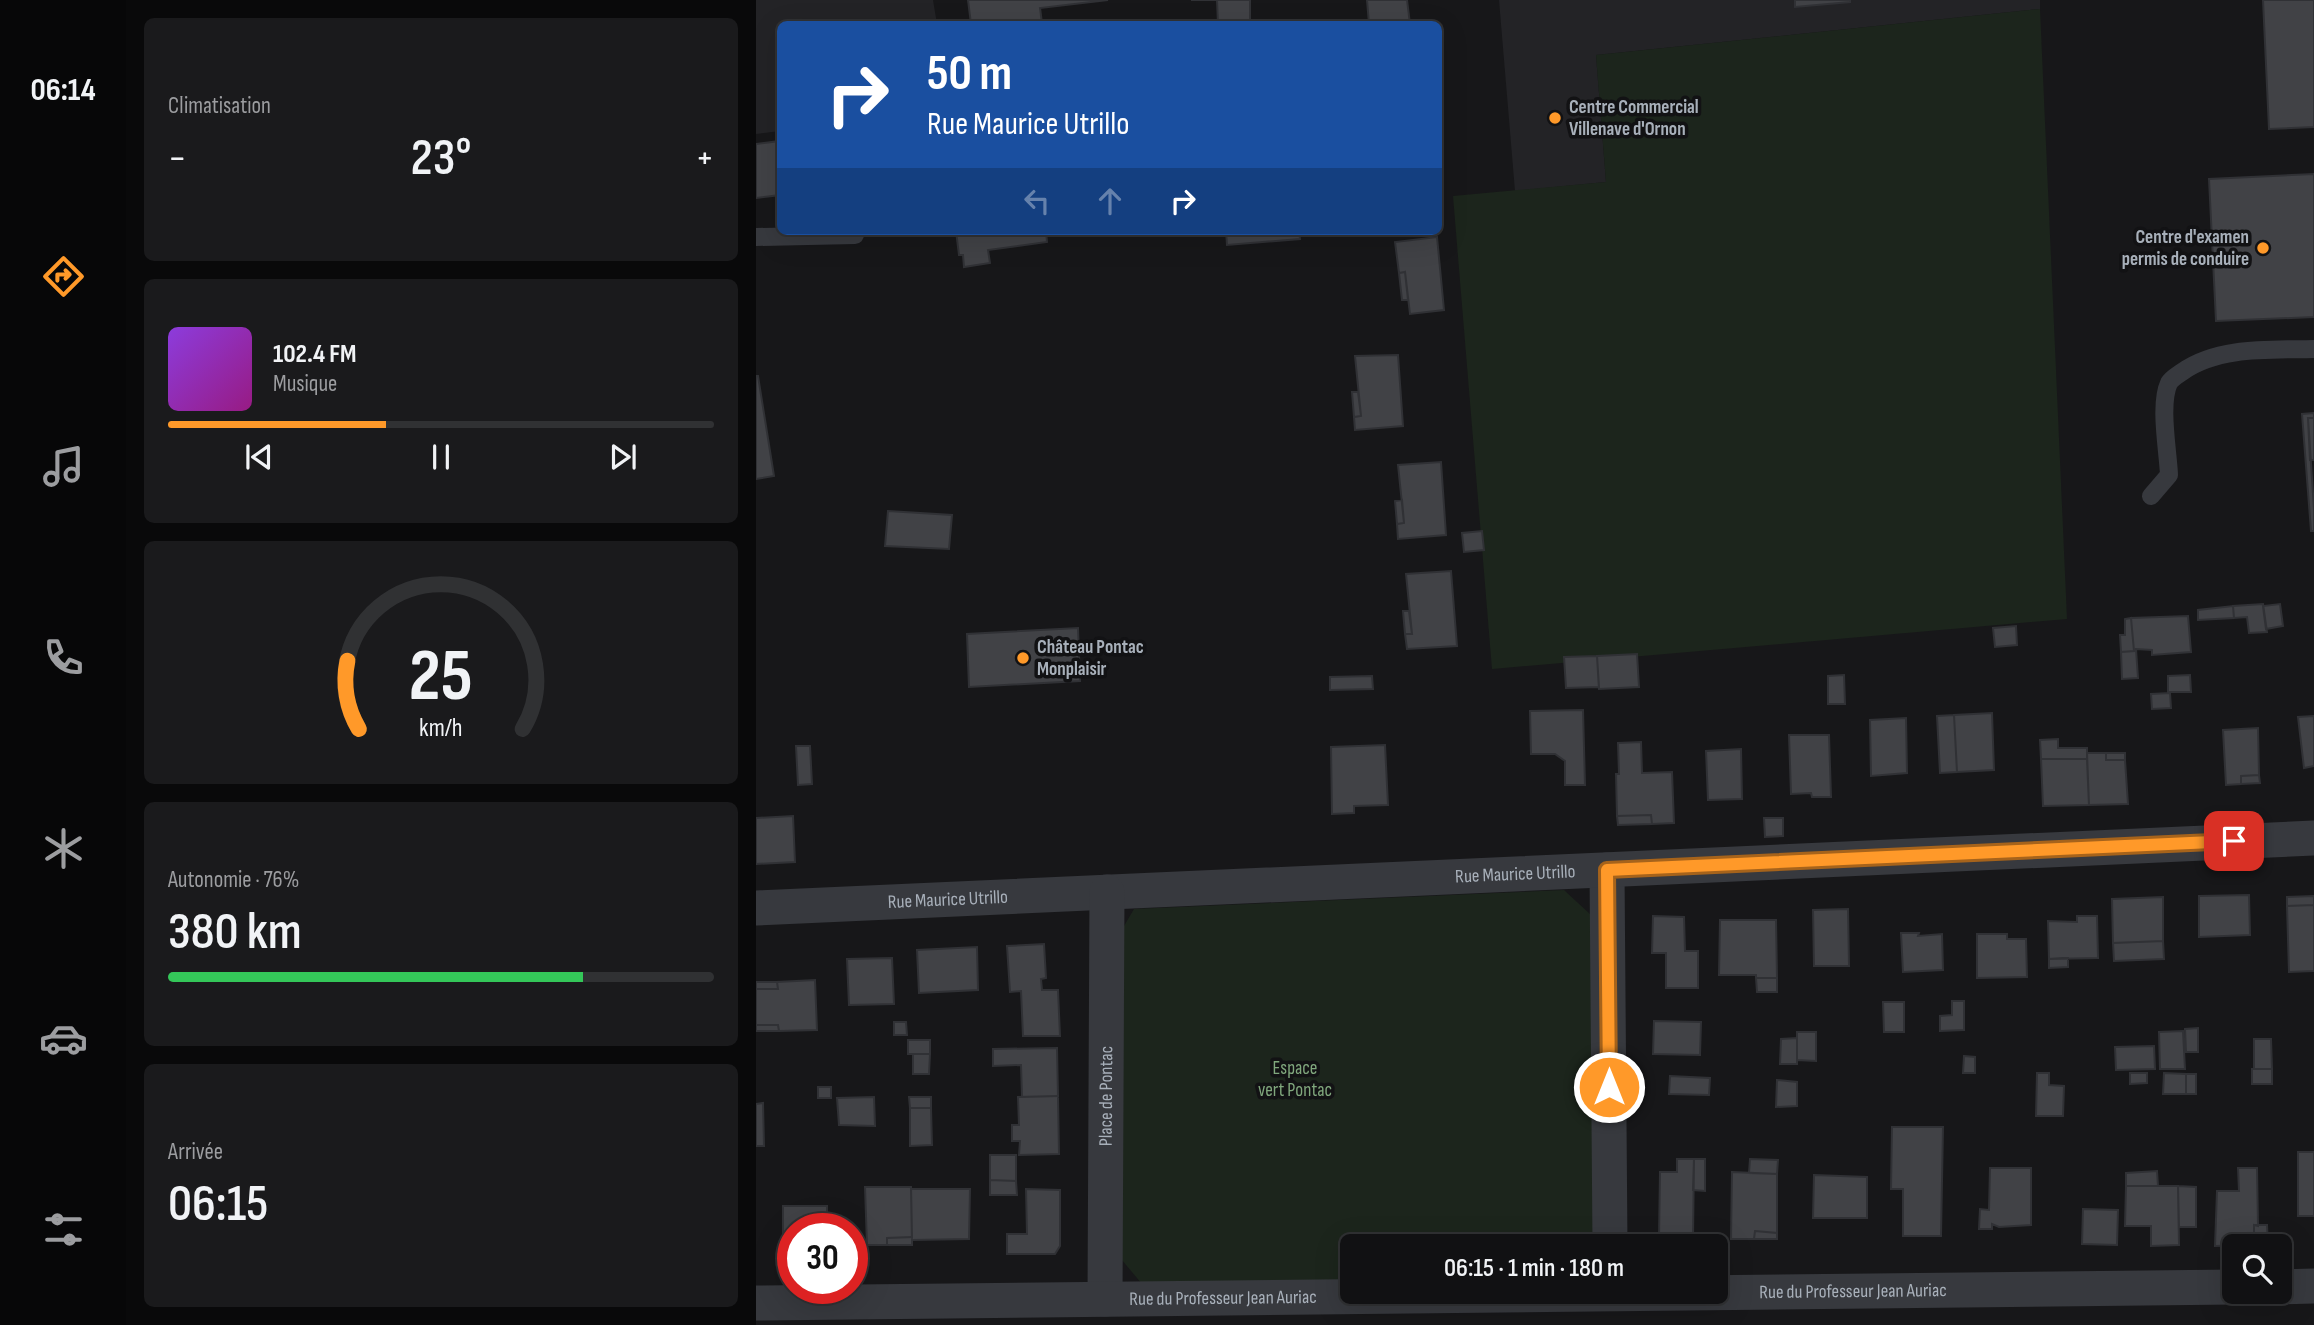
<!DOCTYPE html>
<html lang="fr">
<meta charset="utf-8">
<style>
:root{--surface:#111113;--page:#1a1a1c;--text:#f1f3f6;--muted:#9c9da0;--line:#303133;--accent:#ff9929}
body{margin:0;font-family:"Sofia Sans Condensed",sans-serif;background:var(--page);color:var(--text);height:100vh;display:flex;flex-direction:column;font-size:26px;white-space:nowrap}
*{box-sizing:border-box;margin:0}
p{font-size:23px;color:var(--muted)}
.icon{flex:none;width:38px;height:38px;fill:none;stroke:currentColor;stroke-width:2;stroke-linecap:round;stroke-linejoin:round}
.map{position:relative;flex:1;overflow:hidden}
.details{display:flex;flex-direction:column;gap:18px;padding:18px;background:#09090a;width:630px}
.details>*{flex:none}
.banner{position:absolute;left:21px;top:21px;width:665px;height:214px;border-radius:10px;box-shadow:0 7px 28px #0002,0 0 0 2px var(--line);background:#1a4fa0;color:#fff;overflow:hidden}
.tools{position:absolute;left:1466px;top:1234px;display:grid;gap:14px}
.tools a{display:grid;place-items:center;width:70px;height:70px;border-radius:10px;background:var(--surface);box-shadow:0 7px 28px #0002,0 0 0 2px var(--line);font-size:35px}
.speed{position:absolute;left:21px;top:1213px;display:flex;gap:14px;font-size:35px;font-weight:700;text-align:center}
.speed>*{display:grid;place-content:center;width:91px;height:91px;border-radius:50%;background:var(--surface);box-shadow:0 7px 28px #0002,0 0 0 2px var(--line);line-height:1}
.speed .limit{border:10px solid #d22;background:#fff;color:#111}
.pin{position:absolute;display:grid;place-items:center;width:60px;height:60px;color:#fff;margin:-30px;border-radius:14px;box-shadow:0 4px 10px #0006}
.me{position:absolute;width:77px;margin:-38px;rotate:0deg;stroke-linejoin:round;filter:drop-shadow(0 0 5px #0008)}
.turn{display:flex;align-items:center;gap:24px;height:147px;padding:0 35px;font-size:32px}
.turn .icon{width:91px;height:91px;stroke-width:2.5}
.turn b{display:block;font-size:49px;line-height:60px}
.lanes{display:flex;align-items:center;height:66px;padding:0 35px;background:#0003;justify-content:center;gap:35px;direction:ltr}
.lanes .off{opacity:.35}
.big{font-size:52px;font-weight:600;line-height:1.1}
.details .card{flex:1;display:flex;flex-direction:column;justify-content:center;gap:10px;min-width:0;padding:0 24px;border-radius:10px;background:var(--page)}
.details .dial{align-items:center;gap:0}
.dial svg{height:182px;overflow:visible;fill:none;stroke:var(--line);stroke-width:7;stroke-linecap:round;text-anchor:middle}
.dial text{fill:var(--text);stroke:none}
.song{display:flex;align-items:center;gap:21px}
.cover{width:84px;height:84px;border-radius:10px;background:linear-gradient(135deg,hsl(270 70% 55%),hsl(310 70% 35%))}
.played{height:7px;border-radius:4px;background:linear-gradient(90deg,var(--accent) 40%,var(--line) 40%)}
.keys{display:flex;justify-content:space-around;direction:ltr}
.heat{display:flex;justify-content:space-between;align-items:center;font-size:38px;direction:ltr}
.charge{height:10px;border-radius:5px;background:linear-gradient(90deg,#34c759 76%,var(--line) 0)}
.trip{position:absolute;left:584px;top:1234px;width:388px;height:70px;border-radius:10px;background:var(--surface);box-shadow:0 7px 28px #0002,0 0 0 2px var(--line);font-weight:600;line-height:70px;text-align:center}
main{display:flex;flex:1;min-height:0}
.dock{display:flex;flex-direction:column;width:126px;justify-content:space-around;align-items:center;background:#070708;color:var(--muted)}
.dock .icon{width:49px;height:49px}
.dock .current{color:var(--accent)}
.dock b{font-size:32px;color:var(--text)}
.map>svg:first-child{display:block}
</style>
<main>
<nav class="dock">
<b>06:14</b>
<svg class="icon current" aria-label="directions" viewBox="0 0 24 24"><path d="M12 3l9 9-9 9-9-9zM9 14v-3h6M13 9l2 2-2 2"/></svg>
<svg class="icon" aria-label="music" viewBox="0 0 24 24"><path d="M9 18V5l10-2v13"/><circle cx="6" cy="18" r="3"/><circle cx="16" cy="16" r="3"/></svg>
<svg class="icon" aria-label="phone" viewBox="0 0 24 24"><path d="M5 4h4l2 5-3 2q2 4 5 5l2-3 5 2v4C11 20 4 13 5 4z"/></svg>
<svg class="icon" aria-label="climate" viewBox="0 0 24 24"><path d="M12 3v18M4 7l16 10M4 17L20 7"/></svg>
<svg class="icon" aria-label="car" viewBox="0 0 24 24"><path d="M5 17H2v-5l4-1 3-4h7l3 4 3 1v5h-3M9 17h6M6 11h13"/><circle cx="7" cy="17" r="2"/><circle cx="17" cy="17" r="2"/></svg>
<svg class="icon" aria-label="filters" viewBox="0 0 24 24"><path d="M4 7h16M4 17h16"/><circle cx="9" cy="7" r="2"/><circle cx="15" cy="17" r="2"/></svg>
</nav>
<section class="details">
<div class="card"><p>Climatisation</p>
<div class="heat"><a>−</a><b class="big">23°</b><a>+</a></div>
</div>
<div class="card">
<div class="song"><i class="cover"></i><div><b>102.4 FM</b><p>Musique</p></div></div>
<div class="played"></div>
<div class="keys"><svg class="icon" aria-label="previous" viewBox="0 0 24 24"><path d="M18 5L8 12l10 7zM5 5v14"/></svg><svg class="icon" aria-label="pause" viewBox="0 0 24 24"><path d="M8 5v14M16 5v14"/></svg><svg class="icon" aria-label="next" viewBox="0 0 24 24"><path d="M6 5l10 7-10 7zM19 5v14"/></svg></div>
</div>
<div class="card dial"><svg viewBox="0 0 100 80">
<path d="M14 69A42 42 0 1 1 86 69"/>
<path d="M14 69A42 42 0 0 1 9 39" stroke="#ff9929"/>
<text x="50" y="56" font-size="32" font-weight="700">25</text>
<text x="50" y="72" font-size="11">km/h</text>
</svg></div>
<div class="card"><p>Autonomie · 76%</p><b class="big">380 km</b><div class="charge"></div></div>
<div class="card"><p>Arrivée</p><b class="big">06:15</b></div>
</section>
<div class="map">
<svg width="1558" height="1325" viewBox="0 0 1558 1325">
<rect width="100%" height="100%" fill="#171719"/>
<path fill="#232326" d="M0,0H177L181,24H24V131L0,134Z
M743,0H1284V9L840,55L850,182L759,191Z"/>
<path fill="#1c251c" d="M1284,9L1311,619L736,669L697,196L850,182L840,55Z
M808,890L835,915L838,1246H597V1283L386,1284L360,1253L358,943L378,909Z"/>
<path fill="#414246" stroke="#303135" stroke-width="2" d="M212,0H352L284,8L286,23L277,24H215Z
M435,0H494V24H462L461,0Z
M611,0H651L654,24H613Z
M1039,0H1094V2L1039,7Z
M1507,0H1558V127L1513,129Z
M24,141V195L0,198V144Z
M1558,174V317L1460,321L1453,179Z
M200,231H290L291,242L232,250L234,263L208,267L207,255H203Z
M470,231H543L544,239L471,245Z
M681,237L688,310L654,314L649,272L643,273L639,242Z
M649,272L652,300H646L643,273Z
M642,355L647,426L599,430L598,417L605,416L599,356Z
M0,376H2L18,476L0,479Z
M596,392H602L605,416L598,417Z
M1558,413V418H1552L1558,509V531H1555L1546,414Z
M1552,418H1558V460H1554Z
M685,462L690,535L642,539L641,524L648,523L642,465Z
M646,500L648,523L641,524L639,501Z
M132,511L196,515L193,549L129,546Z
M726,531L728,550L708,552L706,533Z
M695,571L701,646L651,649L649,634H656L650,574Z
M1507,604L1511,632L1493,633L1491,617L1478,618L1477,606Z
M1524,604L1527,626L1510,629L1507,606Z
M1477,606L1478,618L1442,620V610Z
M647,611H653L656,634H649Z
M1432,616L1435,652L1396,655V650L1380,649L1382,678L1366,679L1365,652L1378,651L1375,618Z
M1375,618L1378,651L1365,652L1364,635H1369V619Z
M1260,626L1261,645L1239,647L1237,628Z
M322,628L324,681L213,687L211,634Z
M881,654L883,687L843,689L841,656Z
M841,656L843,687L810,688L808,657Z
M1088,675L1089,704H1072V676Z
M1434,675L1435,692H1412V676Z
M616,676L617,689L574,690V677Z
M1414,693L1415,708L1396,709L1395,694Z
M827,710L829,785H809V761L799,754H775L774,711Z
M1236,713L1238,770L1201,772L1198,715Z
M1198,715L1201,772L1184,773L1181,716Z
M1558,716V766L1548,768L1542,717Z
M1150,718L1151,773L1115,776L1114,720Z
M1502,728L1503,775L1485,776V784L1470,785L1467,730Z
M1033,735H1073L1075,797H1056L1055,793L1035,794Z
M1302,739V748H1331V759H1285L1284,740Z
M885,742L886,773L916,772L918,823L896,824L895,815L861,816L860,774H863L862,743Z
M629,745L632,805L598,806V813L576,814L575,747Z
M40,746H54L56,784L42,785Z
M985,749L986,799L952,800L950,751Z
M1331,753H1350V760H1369L1372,804L1333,805Z
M1350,753H1369V760H1350Z
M1285,759H1331L1333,805L1287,806Z
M1503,775L1504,783L1485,784V776Z
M895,815L896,824L862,825L861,816Z
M37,816L39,862L0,864V818Z
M1008,818H1027V836L1009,837Z
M1493,895L1494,935L1443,937V896Z
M1558,896V905L1531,906V897Z
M1407,897V941L1357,943L1356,899Z
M1558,905V971L1533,972L1531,906Z
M1092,909L1093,966H1058L1057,910Z
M897,916L928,917L929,951H942V988H910V953H896Z
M1321,916H1341L1342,958L1293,959L1292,921L1321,922Z
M964,920H1020L1021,978H1000V975H963Z
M1145,933H1163L1162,936L1186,934L1187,970L1147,972Z
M1221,934H1251V939H1270L1271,977L1221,978Z
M1407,941L1408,959L1358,961L1357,943Z
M288,944L290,978L285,979L286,990H302L304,1036H267L265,991L254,992L251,946Z
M221,947L222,990L163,993L161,950Z
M136,958L138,1004L93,1005L91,959Z
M1312,958V967L1293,968V959Z
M1000,978H1021V992H1001Z
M59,980L61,1030L23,1031L22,1025H0V989H22L21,982Z
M0,982H21L22,989H0Z
M1196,1001H1208V1030L1184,1031V1016L1196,1015Z
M1127,1002H1148V1032H1128Z
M898,1021L945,1022L944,1055L897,1054Z
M138,1022H150L151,1035H138Z
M0,1025H22L23,1031H0Z
M1442,1028V1052H1430L1429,1029Z
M1427,1031L1429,1069H1404L1403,1032Z
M1041,1032H1060V1061L1041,1060Z
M1041,1038V1064H1024L1025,1039Z
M1498,1039H1515L1516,1069H1498Z
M152,1040H174V1054H152Z
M1398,1046L1399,1069L1360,1070L1359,1047Z
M301,1048L302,1096L266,1097L265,1065L237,1066V1049Z
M157,1054H174L173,1074H157Z
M1208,1056L1219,1057V1073H1207Z
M1496,1069H1516V1084H1496Z
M1281,1073H1293V1085L1308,1086L1307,1116H1280Z
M1374,1073H1391V1083L1374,1084Z
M1408,1073L1430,1074V1094H1407Z
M1430,1074H1440V1094H1430Z
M914,1076L954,1078L953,1095L913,1094Z
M1021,1080L1041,1082V1106L1020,1107Z
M62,1087H75V1098H62Z
M302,1096L303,1154L263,1155L264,1141H256V1125H263L262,1097Z
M118,1097L119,1126L83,1125L81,1098Z
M153,1097H175V1108H154Z
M7,1103L8,1146H0V1104Z
M154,1108H175L176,1145L154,1146Z
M1136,1127H1187L1185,1236H1147V1189H1135Z
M1542,1152H1558V1216H1542Z
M234,1155H260V1181L234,1180Z
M921,1159H938L937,1238H903L904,1172H921Z
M938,1159H949V1191L937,1190Z
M994,1159L1022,1160L1021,1174L993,1173Z
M1234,1168H1275V1225L1243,1227L1236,1224V1229H1223L1224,1209L1233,1210Z
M1482,1168H1501L1502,1226L1498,1225V1245L1459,1246L1461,1191H1483Z
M1401,1171L1402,1186H1370V1173Z
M976,1172L1021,1174V1233L999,1231L998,1239H975Z
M1058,1175L1111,1177V1218H1057Z
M234,1180L260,1181L261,1195H234Z
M1370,1186H1422L1423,1245L1395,1246V1226H1369Z
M1422,1186L1440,1187V1227H1423Z
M109,1187H155L156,1237L131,1238V1245H111Z
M155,1189H214L213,1239L156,1240Z
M270,1189L304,1190V1246L299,1254H251V1234H271Z
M27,1206H71V1228H37V1248H27Z
M1327,1209L1362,1210L1361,1245L1326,1244Z
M1498,1225H1511L1512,1245H1498Z
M999,1231L1021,1233V1239H998Z
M156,1237V1245H131V1238Z"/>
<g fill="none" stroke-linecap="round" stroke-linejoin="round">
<path stroke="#37393e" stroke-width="18" d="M0,237L99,235
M1395,496L1413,475C1412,451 1403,404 1413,383C1416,378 1422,375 1426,372C1462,346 1516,350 1558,349"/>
<g stroke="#37393e" stroke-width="35">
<path d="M851,870L854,1246"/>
<path id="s1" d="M0,908L1558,838"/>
<path d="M1524,1287L1558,1286"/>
<path id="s2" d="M349,1299L351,892"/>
<path id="s3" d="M0,1303L1479,1287"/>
</g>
</g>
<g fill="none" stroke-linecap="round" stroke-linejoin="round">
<defs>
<path id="route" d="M853,1087L851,870L1478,841"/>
</defs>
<use href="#route" stroke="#a6631b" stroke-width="18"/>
<use href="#route" stroke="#ff9929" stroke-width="12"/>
</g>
<g fill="#ff9929" stroke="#121214" stroke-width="2.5">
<circle cx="799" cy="118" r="7"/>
<circle cx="1507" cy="248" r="7"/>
<circle cx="267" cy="658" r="7"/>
</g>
<g text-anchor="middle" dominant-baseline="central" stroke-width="7" stroke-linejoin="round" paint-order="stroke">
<g font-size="19" font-weight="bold" fill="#a8b0ba" stroke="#121214" text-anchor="start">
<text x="813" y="107">Centre Commercial<tspan x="813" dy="22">Villenave d'Ornon</tspan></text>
<text x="1493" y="237" text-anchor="end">Centre d'examen<tspan x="1493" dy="22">permis de conduire</tspan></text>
<text x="281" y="647">Château Pontac<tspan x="281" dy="22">Monplaisir</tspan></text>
</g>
<g font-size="19" fill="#a8b0ba" stroke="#121214">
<text stroke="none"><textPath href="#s1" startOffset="760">Rue Maurice Utrillo</textPath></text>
<text stroke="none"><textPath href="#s1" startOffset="192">Rue Maurice Utrillo</textPath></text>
<text stroke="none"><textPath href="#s2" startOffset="203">Place de Pontac</textPath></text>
<text stroke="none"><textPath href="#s3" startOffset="1097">Rue du Professeur Jean Auriac</textPath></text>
<text stroke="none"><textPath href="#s3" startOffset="467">Rue du Professeur Jean Auriac</textPath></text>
</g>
<g font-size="19" fill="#80a77d" stroke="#121214">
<text x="539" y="1068">Espace<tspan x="539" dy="22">vert Pontac</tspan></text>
</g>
</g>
</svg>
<div class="tools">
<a><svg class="icon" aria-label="search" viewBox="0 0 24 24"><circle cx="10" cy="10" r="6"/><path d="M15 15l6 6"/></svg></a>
</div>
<div class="speed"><div class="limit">30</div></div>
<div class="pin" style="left:1478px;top:841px;background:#d93025"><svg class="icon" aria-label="arrive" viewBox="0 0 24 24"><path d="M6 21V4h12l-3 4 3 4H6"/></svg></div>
<svg class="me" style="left:853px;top:1087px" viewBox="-20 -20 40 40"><circle r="17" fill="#ff9929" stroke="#fff" stroke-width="3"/><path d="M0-11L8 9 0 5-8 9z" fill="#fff"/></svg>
<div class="trip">06:15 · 1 min · 180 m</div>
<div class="banner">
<div class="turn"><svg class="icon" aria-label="right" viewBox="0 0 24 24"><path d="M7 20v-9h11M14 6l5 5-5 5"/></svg><div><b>50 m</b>Rue Maurice Utrillo</div></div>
<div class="lanes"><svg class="icon off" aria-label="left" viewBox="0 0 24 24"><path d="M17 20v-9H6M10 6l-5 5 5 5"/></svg><svg class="icon off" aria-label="ahead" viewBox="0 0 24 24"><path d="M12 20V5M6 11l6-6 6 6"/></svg><svg class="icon" aria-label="right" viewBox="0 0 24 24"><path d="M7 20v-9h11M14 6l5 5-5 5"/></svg></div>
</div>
</div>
</main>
